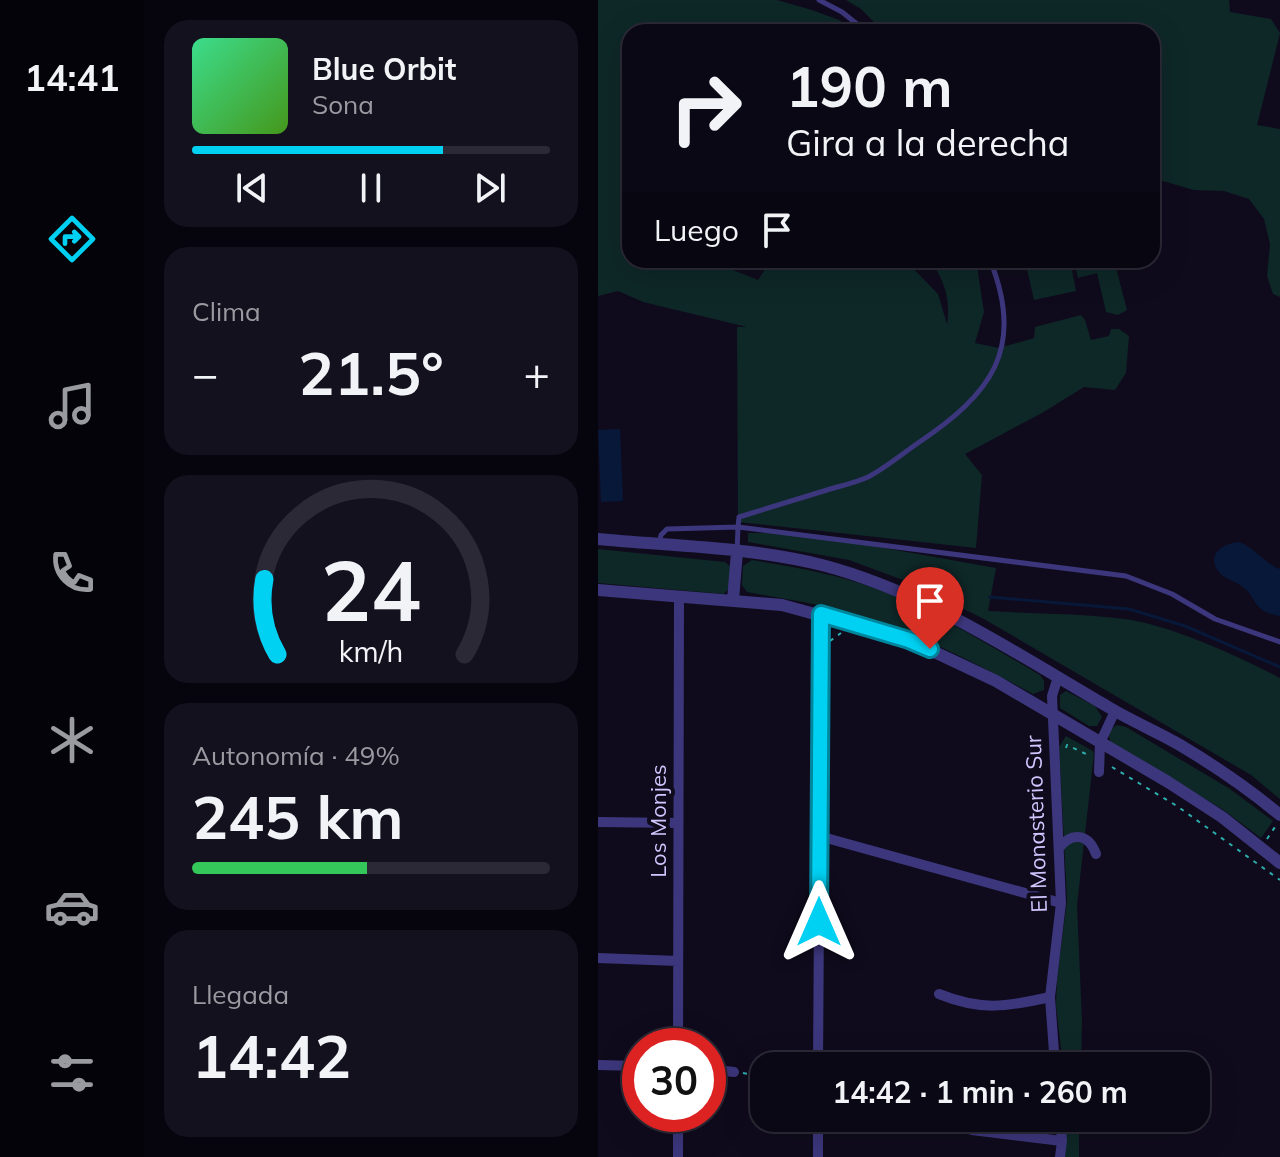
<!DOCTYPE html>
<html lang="es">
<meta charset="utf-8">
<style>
:root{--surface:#0b0816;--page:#14111f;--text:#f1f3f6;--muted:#9a9aa1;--line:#2b2935;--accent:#00d0f2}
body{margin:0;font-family:Mulish,sans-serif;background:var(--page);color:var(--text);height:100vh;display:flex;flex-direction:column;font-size:30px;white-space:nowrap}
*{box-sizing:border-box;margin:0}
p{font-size:26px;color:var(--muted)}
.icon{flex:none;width:44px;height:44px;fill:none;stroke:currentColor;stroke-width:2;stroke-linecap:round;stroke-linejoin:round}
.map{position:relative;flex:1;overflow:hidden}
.details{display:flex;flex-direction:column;gap:20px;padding:20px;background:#06040c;width:454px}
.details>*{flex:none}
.top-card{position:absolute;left:24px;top:24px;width:538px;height:244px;border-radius:24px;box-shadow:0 8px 32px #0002,0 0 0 2px var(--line);background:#0b0816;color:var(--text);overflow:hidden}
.speed{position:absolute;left:24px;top:1028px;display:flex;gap:16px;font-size:40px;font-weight:700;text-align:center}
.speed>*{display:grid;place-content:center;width:104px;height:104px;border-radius:50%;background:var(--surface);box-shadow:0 8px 32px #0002,0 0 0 2px var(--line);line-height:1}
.speed .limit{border:12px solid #d22;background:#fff;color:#111}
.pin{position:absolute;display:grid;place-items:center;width:68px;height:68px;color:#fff;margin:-82px -34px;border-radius:50% 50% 50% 0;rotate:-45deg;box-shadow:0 0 8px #0007}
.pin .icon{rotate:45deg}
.me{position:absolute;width:88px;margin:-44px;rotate:0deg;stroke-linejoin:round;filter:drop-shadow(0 0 6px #0008)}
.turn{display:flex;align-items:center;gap:28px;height:168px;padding:0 32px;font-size:36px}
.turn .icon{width:104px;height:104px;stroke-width:2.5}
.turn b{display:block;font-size:56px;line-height:68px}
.then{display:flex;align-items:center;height:76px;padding:0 32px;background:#0003;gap:16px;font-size:30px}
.big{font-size:60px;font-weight:700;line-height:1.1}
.details .widget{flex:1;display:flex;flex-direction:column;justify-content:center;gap:12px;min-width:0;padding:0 28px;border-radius:24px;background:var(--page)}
.details .dial{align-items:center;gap:0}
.dial svg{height:208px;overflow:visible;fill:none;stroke:var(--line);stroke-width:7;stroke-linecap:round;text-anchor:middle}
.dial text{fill:var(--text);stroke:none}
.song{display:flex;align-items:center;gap:24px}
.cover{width:96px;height:96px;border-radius:12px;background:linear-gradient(135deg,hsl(150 70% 55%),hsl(100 70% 35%))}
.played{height:8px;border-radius:4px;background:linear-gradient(90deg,var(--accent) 70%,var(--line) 70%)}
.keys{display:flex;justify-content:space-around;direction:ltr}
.heat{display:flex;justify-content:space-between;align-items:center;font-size:44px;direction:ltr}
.charge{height:12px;border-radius:6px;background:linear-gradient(90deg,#34c759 49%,var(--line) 0)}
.trip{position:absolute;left:152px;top:1052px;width:460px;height:80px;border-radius:24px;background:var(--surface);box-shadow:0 8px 32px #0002,0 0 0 2px var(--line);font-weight:700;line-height:80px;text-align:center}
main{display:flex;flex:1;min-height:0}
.tab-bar{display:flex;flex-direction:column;width:144px;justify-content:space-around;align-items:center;background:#040309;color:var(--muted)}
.tab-bar .icon{width:56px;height:56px}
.tab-bar .selected{color:var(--accent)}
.tab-bar b{font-size:36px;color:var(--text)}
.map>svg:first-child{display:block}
</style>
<main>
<nav class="tab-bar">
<b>14:41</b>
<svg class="icon selected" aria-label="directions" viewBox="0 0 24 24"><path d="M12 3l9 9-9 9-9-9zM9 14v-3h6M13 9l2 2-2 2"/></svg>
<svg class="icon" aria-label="music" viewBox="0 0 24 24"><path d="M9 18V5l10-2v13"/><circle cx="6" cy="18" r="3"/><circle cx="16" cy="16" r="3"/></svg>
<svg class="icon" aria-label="phone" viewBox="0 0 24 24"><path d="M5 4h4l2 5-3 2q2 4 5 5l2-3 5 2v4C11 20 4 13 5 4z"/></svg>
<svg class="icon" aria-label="climate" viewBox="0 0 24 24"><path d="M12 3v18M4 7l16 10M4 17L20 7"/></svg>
<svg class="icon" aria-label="car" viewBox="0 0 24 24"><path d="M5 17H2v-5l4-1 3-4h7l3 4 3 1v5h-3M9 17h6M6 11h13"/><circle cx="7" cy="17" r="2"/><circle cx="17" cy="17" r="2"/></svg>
<svg class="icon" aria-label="filters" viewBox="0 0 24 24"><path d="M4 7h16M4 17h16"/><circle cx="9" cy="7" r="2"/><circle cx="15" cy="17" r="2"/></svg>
</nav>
<section class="details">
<div class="widget">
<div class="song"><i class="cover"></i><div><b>Blue Orbit</b><p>Sona</p></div></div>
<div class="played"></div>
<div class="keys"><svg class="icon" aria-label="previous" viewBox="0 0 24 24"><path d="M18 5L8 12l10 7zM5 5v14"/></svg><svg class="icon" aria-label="pause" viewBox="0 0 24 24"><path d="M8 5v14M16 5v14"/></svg><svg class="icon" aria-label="next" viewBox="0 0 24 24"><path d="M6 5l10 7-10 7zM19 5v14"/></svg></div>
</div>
<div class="widget"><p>Clima</p>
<div class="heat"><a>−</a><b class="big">21.5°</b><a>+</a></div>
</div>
<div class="widget dial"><svg viewBox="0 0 100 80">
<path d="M14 69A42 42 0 1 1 86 69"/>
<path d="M14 69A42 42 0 0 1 9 40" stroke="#00d0f2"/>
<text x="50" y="56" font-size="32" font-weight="700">24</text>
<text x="50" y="72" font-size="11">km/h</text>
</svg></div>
<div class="widget"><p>Autonomía · 49%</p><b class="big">245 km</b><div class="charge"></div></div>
<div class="widget"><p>Llegada</p><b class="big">14:42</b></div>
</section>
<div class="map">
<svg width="682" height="1157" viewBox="0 0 682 1157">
<rect width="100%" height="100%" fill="#0f0b1d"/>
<path fill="#0e2727" d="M0,0H179L214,10L241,20L260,32H32V260H110L160,280L173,260H307L340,294L349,324C353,300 346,279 332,260H378L386,312L377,343L401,348L436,338L437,327L483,315L487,320L493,340L511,336L513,329H521L531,336L528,373L517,390L486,387L444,413L367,454L384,475L378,548L140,522L139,327H149L45,302L20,291L0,296Z
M248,0H631L632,12L673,19L682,33L659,125L682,129V297L675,294L669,276L672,244L666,219L651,199L626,191L596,190L554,178V32H286L263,9Z
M427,260H472L478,291L436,300Z
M476,260H516L529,310L520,315L508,312L499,273L480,278Z
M150,533H203L398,568L390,611C435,614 482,613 526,619C573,625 640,656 682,678V799L653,775L386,619L313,583L251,560L150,542Z
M0,549L127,562L133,567L131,588L126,594L0,583Z
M154,560C196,567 239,574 279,589C337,611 389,644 442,675L446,681V690L435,694C373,661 309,627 241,610C211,602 180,598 149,592L144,585L145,566Z
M468,691L497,706L504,717L499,726H491L462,708V695Z
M519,725L528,727L632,789L675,821L663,838L624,809L513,744L511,737L512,730Z
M468,736L495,751L496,754L479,905L484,1021L483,1066H465L458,1005L459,978L469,900L461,747Z
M468,1118H481V1157H467Z"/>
<path fill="#081839" d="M22,429L25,501L3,502L0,430Z
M641,542C657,548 666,563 682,569V616C652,611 661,597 642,585C635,580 626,579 620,571C608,554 626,543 641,542Z"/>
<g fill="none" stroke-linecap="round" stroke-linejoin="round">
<path stroke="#081839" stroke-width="3" d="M392,597L531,609L587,626L682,667"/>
<path stroke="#2caeac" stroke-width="2" stroke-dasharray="4 6" stroke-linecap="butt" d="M232,641L243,633
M468,748L469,745L490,755
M514,767L579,806L682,880
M669,839L679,824
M145,1073L166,1077"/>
<path stroke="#3c367c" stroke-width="5" d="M221,0L244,12L269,32
M61,544L63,535L69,529L140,527L141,517C171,508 200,499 229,490C242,486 257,483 270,477C287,468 304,454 320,443C393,394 428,349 392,260
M139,551L140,527L528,576L574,594L617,619L682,642"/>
<path stroke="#3c367c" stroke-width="10" d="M501,772L502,743L517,711
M0,822L80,823
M221,836L463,903
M461,848C474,831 491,834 498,854
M0,958L80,961
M341,994C383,1011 408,1007 452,997
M80,1046L81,596
M0,1065L42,1066
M220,1066L223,614
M457,1066L452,997L463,903L454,696L460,677
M110,1069L136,1072
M322,1118L374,1130L464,1141
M80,1157V1114
M220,1157V1118
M462,1157L464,1141L462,1118"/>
<path stroke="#3c367c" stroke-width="12" d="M0,539C73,546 153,547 224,565C327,592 416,652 507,705C531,720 558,731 582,745C617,766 651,789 682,815
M0,590L184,605L311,640L398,681L570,782L624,817L682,863
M135,600L139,552"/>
</g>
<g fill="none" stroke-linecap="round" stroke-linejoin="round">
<defs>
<path id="route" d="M221,922L223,614L311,640L332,649"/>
</defs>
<use href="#route" stroke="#00879d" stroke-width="20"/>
<use href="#route" stroke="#00d0f2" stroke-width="14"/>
</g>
<g text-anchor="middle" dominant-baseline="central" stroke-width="8" stroke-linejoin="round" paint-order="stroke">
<g font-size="22" fill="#d0c7ff" stroke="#0f0b1d">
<text transform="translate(60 821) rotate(-90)">Los Monjes</text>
<text transform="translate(438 824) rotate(-92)">El Monasterio Sur</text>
</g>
</g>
</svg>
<div class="speed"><div class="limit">30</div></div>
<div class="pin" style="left:332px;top:649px;background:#d93025"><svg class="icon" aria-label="arrive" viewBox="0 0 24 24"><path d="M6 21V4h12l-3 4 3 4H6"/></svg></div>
<svg class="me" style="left:221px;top:922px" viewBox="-20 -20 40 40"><path d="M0-17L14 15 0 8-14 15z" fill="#00d0f2" stroke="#fff" stroke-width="4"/></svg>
<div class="trip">14:42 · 1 min · 260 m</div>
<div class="top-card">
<div class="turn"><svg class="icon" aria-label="right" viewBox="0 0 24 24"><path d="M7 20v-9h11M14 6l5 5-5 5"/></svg><div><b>190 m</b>Gira a la derecha</div></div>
<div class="then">Luego<svg class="icon" aria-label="arrive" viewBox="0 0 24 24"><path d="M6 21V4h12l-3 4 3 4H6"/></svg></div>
</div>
</div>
</main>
